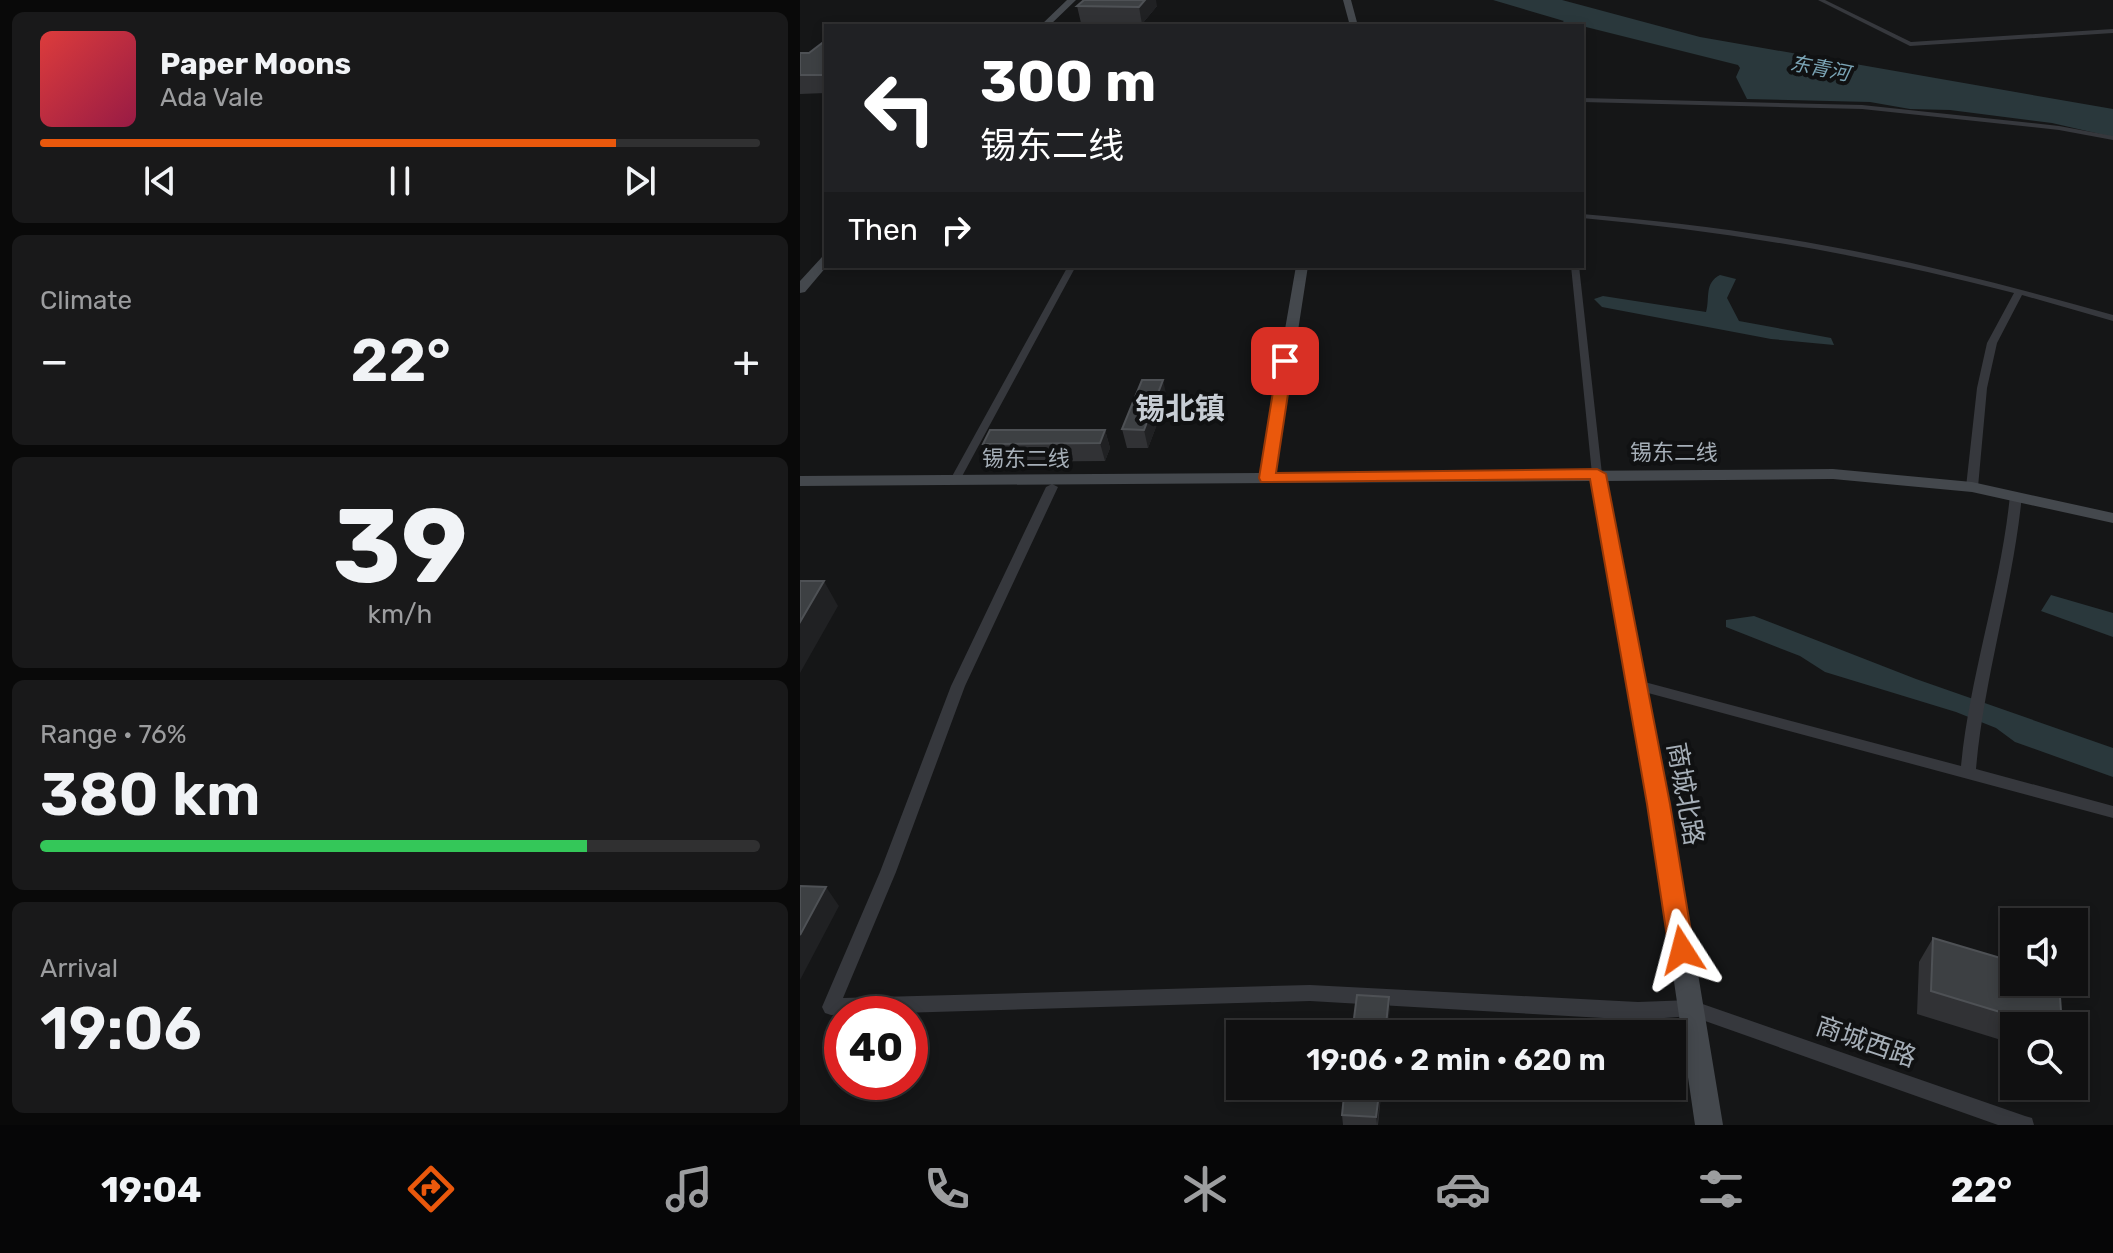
<!DOCTYPE html>
<meta charset="utf-8">
<style>
:root{--surface:#101011;--page:#19191a;--text:#f1f3f6;--muted:#9c9d9f;--line:#303031;--accent:#ea580c}
body{margin:0;font-family:Rubik,"Noto Sans SC",sans-serif;background:var(--page);color:var(--text);height:100vh;display:flex;flex-direction:column;font-size:30px;white-space:nowrap}
*{box-sizing:border-box;margin:0}
p{font-size:26px;color:var(--muted)}
.icon{flex:none;width:44px;height:44px;fill:none;stroke:currentColor;stroke-width:2;stroke-linecap:round;stroke-linejoin:round}
.map{position:relative;flex:1;overflow:hidden}
.details{display:flex;flex-direction:column;gap:12px;padding:12px;background:#090909;width:800px}
.details>*{flex:none}
.banner{position:absolute;left:24px;top:24px;width:760px;height:244px;border-radius:0px;box-shadow:0 4px 12px #0003,0 0 0 2px var(--line);background:#202124;color:#fff;overflow:hidden}
.buttons{position:absolute;left:1200px;top:908px;display:grid;gap:16px}
.buttons a{display:grid;place-items:center;width:88px;height:88px;border-radius:0px;background:var(--surface);box-shadow:0 4px 12px #0003,0 0 0 2px var(--line);font-size:40px}
.speed{position:absolute;left:24px;top:996px;display:flex;gap:16px;font-size:40px;font-weight:700;text-align:center}
.speed>*{display:grid;place-content:center;width:104px;height:104px;border-radius:50%;background:var(--surface);box-shadow:0 4px 12px #0003,0 0 0 2px var(--line);line-height:1}
.speed .limit{border:12px solid #d22;background:#fff;color:#111}
.pin{position:absolute;display:grid;place-items:center;width:68px;height:68px;color:#fff;margin:-34px;border-radius:16px;box-shadow:0 4px 12px #0006}
.me{position:absolute;width:88px;margin:-44px;rotate:351deg;stroke-linejoin:round;filter:drop-shadow(0 0 6px #0008)}
.turn{display:flex;align-items:center;gap:28px;height:168px;padding:0 24px;font-size:36px}
.turn .icon{width:104px;height:104px;stroke-width:2.5}
.turn b{display:block;font-size:56px;line-height:68px}
.then{display:flex;align-items:center;height:76px;padding:0 24px;background:#0003;gap:16px;font-size:30px}
.big{font-size:60px;font-weight:600;line-height:1.1}
.details .widget{flex:1;display:flex;flex-direction:column;justify-content:center;gap:12px;min-width:0;padding:0 28px;border-radius:12px;background:var(--page)}
.details .dial{align-items:center;gap:0}
.dial b{font-size:104px;line-height:1}
.song{display:flex;align-items:center;gap:24px}
.cover{width:96px;height:96px;border-radius:12px;background:linear-gradient(135deg,hsl(0 70% 55%),hsl(340 70% 35%))}
.played{height:8px;border-radius:4px;background:linear-gradient(90deg,var(--accent) 80%,var(--line) 80%)}
.keys{display:flex;justify-content:space-around;direction:ltr}
.heat{display:flex;justify-content:space-between;align-items:center;font-size:44px;direction:ltr}
.charge{height:12px;border-radius:6px;background:linear-gradient(90deg,#34c759 76%,var(--line) 0)}
.trip{position:absolute;left:426px;top:1020px;width:460px;height:80px;border-radius:0px;background:var(--surface);box-shadow:0 4px 12px #0003,0 0 0 2px var(--line);font-weight:600;line-height:80px;text-align:center}
.tab-bar{display:flex;height:128px;justify-content:space-around;align-items:center;background:#060607;color:var(--muted)}
.tab-bar .icon{width:56px;height:56px}
.tab-bar .active{color:var(--accent)}
.tab-bar b{font-size:36px;color:var(--text)}
main{display:flex;flex:1;min-height:0}
.map>svg:first-child{display:block}
</style>
<main>
<section class="details">
<div class="widget">
<div class="song"><i class="cover"></i><div><b>Paper Moons</b><p>Ada Vale</p></div></div>
<div class="played"></div>
<div class="keys"><svg class="icon" aria-label="previous" viewBox="0 0 24 24"><path d="M18 5L8 12l10 7zM5 5v14"/></svg><svg class="icon" aria-label="pause" viewBox="0 0 24 24"><path d="M8 5v14M16 5v14"/></svg><svg class="icon" aria-label="next" viewBox="0 0 24 24"><path d="M6 5l10 7-10 7zM19 5v14"/></svg></div>
</div>
<div class="widget"><p>Climate</p>
<div class="heat"><a>−</a><b class="big">22°</b><a>+</a></div>
</div>
<div class="widget dial"><b>39</b><p>km/h</p></div>
<div class="widget"><p>Range · 76%</p><b class="big">380 km</b><div class="charge"></div></div>
<div class="widget"><p>Arrival</p><b class="big">19:06</b></div>
</section>
<div class="map">
<svg width="1313" height="1125" viewBox="0 0 1313 1125">
<rect width="100%" height="100%" fill="#151617"/>
<path fill="#2a383c" d="M693,0H762L900,37L1313,109V137L1252,123L1150,110L1110,109L1070,102L947,99L936,77L940,68L938,65L782,26H757L764,21Z
M920,275L936,279L927,298L939,321L1031,338L1034,345L971,339L802,307L794,299L803,296L906,312C910,298 904,283 920,275Z
M1251,595L1313,613V637L1241,611Z
M954,616L1116,679L1313,748V777L1215,742L1196,728L1156,712L1025,672L1000,656L926,627V620Z"/>
<g fill="none" stroke-linecap="round" stroke-linejoin="round">
<path fill="#36383d" fill-rule="evenodd" d="M1018,0H1025L1111,42L1313,29V33L1110,46Z
M782,98L1062,105L1259,126L1313,136V140L1259,130L1062,109L782,102Z
M782,214C849,220 915,227 981,238C1094,256 1204,284 1313,315V321L1222,295L1197,343L1187,388L1178,487L1172,490L1166,487L1177,388L1187,343L1214,293C1072,256 928,231 782,218Z
M268,266H276L160,480L155,483L151,482L150,480Z
M771,266H779L802,474L797,477L792,474Z
M252,484L258,487L165,686L96,872L43,998L510,985L838,1002L891,1000L1225,1116L1232,1118L1234,1125H1198L891,1016L838,1020L510,1001L31,1015L25,1013L22,1007L80,872L151,686L246,487Z
M1216,492L1222,495C1213,588 1184,677 1176,769L1313,806V818L837,690L832,689L830,685L832,681L837,680L1161,766C1170,674 1201,587 1210,495Z"/>
<path fill="#44484d" fill-rule="evenodd" d="M267,0H276L249,26H240Z
M543,0H551L558,26H550Z
M26,256L27,266L5,292L0,293V281L22,257Z
M496,266H508L476,473L1033,469L1172,482L1313,513V523L1172,492L1033,479L806,481L870,804L923,1125H895L848,804L790,481L0,486V476L460,473Z"/>
</g>
<path fill="#313235" d="M277,6H357L342,24L281,23Z
M26,40V93L0,94V53H9Z
M367,398L348,448H327L322,429Z
M305,430L310,448L305,461L190,462L183,444Z
M1133,938L1246,1026H1214V1044L1117,1014L1119,962Z
M582,1086L578,1125H543L542,1115Z"/>
<path fill="#202123" d="M345,0H356L357,6L342,24L339,7Z
M363,380L367,398L348,448L344,430Z
M305,430L310,448L305,461L300,443Z
M24,581L38,606L0,673V622Z
M26,887L39,906L0,980V935Z
M589,997L590,1009L587,1034H585Z
M580,1086H582L577,1125L576,1117Z"/>
<path fill="#3d4043" stroke="#4e5155" stroke-width="2" d="M284,0H345L339,7L277,6Z
M109,25L108,26H44Z
M26,40V75H0V53H9Z
M342,380H363L344,430L322,429Z
M190,430H305L300,443L183,444Z
M0,581H24L0,622Z
M0,886L26,887L0,935Z
M1133,938L1214,962V982H1259L1262,1026H1246L1131,991Z
M557,995L589,997L585,1034H552Z
M545,1086H580L576,1117L542,1115Z"/>
<path fill="#ea580c" stroke="#983908" stroke-width="2" d="M485,356L493,361L476,473L797,469L806,474L870,804L894,950L891,958L882,962L873,958L869,950L847,804L790,479L461,482L459,478L478,361Z"/>
<g text-anchor="middle" dominant-baseline="central" stroke-width="8" stroke-linejoin="round" paint-order="stroke">
<g font-size="20" font-style="italic" fill="#7ba5b6" stroke="#101112">
<text transform="translate(1020 68) rotate(11)">东青河</text>
</g>
<g font-size="22" fill="#a6afb8" stroke="#101112">
<text x="874" y="452">锡东二线</text>
<text x="226" y="458">锡东二线</text>
</g>
<g font-size="26" fill="#a6afb8" stroke="#101112">
<text transform="translate(885 794) rotate(80)">商城北路</text>
<text transform="translate(1066 1042) rotate(19)">商城西路</text>
</g>
<g font-size="30" font-weight="bold" fill="#c7cdd4" stroke="#101112">
<text x="380" y="409">锡北镇</text>
</g>
</g>
</svg>
<div class="buttons">
<a><svg class="icon" aria-label="sound" viewBox="0 0 24 24"><path d="M4 9h4l5-4v14l-5-4H4zM17 9q2 3 0 6"/></svg></a>
<a><svg class="icon" aria-label="search" viewBox="0 0 24 24"><circle cx="10" cy="10" r="6"/><path d="M15 15l6 6"/></svg></a>
</div>
<div class="speed"><div class="limit">40</div></div>
<div class="pin" style="left:485px;top:361px;background:#d93025"><svg class="icon" aria-label="arrive" viewBox="0 0 24 24"><path d="M6 21V4h12l-3 4 3 4H6"/></svg></div>
<svg class="me" style="left:882px;top:950px" viewBox="-20 -20 40 40"><path d="M0-17L14 15 0 8-14 15z" fill="#ea580c" stroke="#fff" stroke-width="4"/></svg>
<div class="trip">19:06 · 2 min · 620 m</div>
<div class="banner">
<div class="turn"><svg class="icon" aria-label="left" viewBox="0 0 24 24"><path d="M17 20v-9H6M10 6l-5 5 5 5"/></svg><div><b>300 m</b>锡东二线</div></div>
<div class="then">Then<svg class="icon" aria-label="right" viewBox="0 0 24 24"><path d="M7 20v-9h11M14 6l5 5-5 5"/></svg></div>
</div>
</div>
</main>
<nav class="tab-bar">
<b>19:04</b>
<svg class="icon active" aria-label="directions" viewBox="0 0 24 24"><path d="M12 3l9 9-9 9-9-9zM9 14v-3h6M13 9l2 2-2 2"/></svg>
<svg class="icon" aria-label="music" viewBox="0 0 24 24"><path d="M9 18V5l10-2v13"/><circle cx="6" cy="18" r="3"/><circle cx="16" cy="16" r="3"/></svg>
<svg class="icon" aria-label="phone" viewBox="0 0 24 24"><path d="M5 4h4l2 5-3 2q2 4 5 5l2-3 5 2v4C11 20 4 13 5 4z"/></svg>
<svg class="icon" aria-label="climate" viewBox="0 0 24 24"><path d="M12 3v18M4 7l16 10M4 17L20 7"/></svg>
<svg class="icon" aria-label="car" viewBox="0 0 24 24"><path d="M5 17H2v-5l4-1 3-4h7l3 4 3 1v5h-3M9 17h6M6 11h13"/><circle cx="7" cy="17" r="2"/><circle cx="17" cy="17" r="2"/></svg>
<svg class="icon" aria-label="filters" viewBox="0 0 24 24"><path d="M4 7h16M4 17h16"/><circle cx="9" cy="7" r="2"/><circle cx="15" cy="17" r="2"/></svg>
<b>22°</b>
</nav>
